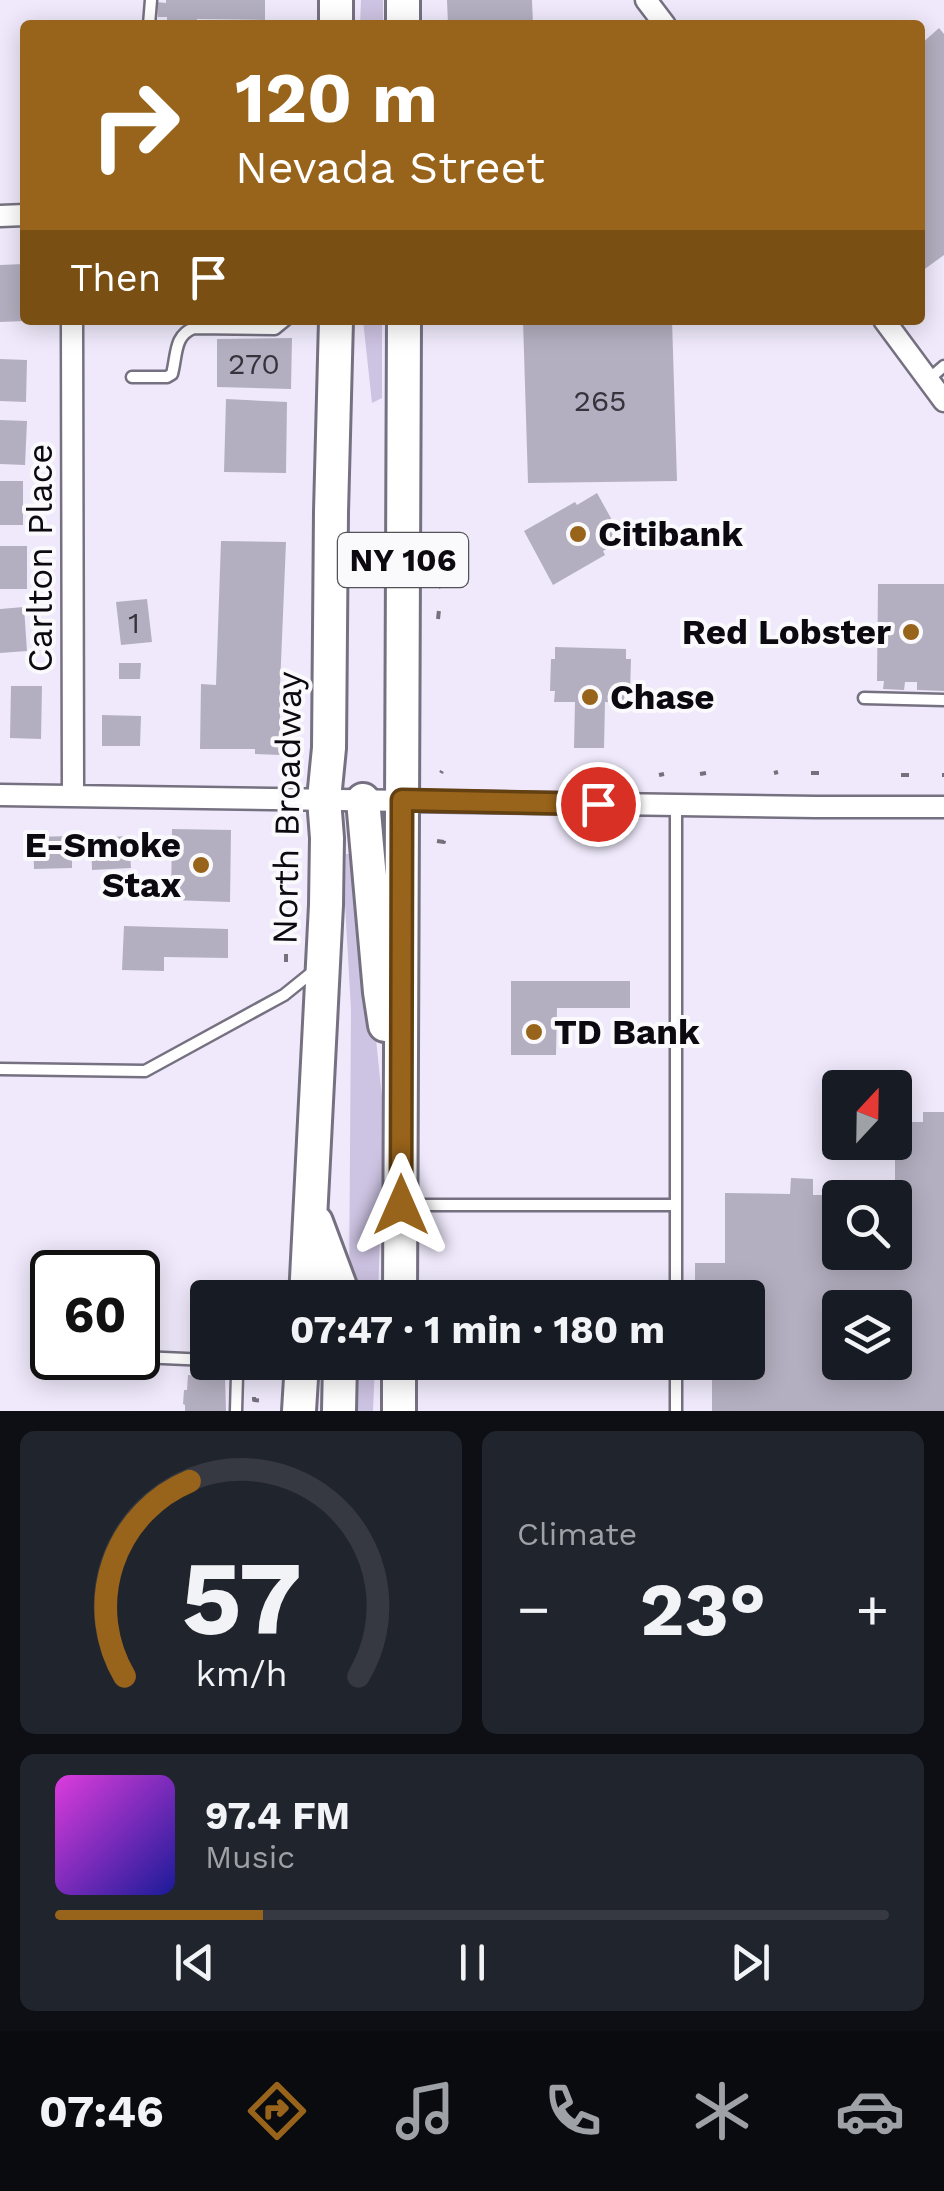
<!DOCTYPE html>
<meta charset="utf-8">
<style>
:root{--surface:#171b24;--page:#20242c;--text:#f1f3f6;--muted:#9ea1a6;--line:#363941;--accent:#98631a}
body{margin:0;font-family:"Work Sans",sans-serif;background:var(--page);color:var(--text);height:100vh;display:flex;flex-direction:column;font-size:38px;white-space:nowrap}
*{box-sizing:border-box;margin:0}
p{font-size:32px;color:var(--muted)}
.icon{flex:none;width:55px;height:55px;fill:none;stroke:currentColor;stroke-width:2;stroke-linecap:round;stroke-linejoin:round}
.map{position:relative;height:1411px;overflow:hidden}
.sheet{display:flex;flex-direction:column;gap:20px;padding:20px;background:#0d0f14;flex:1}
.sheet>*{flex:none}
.hud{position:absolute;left:20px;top:20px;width:905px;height:305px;border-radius:10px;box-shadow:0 5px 25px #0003;background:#98631a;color:#fff;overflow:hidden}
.needle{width:65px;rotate:22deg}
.buttons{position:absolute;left:822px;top:1070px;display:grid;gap:20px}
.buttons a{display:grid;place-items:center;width:90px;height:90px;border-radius:10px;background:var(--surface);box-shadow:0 5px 25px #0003;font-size:50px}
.speed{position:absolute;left:30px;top:1250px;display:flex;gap:20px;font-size:50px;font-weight:700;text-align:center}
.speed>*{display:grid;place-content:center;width:130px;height:130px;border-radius:50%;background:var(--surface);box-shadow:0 5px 25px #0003;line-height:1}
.speed .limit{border:5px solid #111;border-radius:15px;background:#fff;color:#111}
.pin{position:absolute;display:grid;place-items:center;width:85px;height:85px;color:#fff;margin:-42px;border:5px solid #fff;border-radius:50%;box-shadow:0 2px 10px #0007}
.me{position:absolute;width:110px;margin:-55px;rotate:0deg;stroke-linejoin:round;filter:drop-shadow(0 0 8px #0008)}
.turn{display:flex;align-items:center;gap:35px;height:210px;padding:0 50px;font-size:45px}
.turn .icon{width:130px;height:130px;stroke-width:2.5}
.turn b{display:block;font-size:70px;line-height:85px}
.then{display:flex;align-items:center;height:95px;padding:0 50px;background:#0003;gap:20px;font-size:38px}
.big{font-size:75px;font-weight:700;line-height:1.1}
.sheet .tile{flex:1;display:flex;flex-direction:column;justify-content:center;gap:15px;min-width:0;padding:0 35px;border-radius:15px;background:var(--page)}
.sheet .dial{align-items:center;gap:0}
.dial svg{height:260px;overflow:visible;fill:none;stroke:var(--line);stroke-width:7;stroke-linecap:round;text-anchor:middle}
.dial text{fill:var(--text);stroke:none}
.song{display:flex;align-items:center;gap:30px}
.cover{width:120px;height:120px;border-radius:15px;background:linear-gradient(135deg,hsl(300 70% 55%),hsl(240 70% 35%))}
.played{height:10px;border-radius:5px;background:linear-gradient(90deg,var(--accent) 25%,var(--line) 25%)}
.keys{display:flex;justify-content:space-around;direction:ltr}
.heat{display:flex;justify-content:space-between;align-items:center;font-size:55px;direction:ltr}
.sheet .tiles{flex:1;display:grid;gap:20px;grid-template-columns:1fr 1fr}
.tile:last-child{grid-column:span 2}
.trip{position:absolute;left:190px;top:1280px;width:575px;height:100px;border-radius:10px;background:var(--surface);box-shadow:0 5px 25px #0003;font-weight:700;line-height:100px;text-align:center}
.tabs{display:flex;height:160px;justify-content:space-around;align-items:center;background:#090b0e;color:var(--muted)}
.tabs .icon{width:70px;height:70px}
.tabs .selected{color:var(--accent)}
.tabs b{font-size:45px;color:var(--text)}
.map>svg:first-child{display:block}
</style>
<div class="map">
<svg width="944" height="1411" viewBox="0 0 944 1411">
<rect width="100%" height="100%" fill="#efe9fb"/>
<path fill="#cdc3e2" d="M361,0H383V25H360Z
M363,320H382V398L372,403Z
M346,854H357L384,1117L378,1297H349L351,1010L345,904Z
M349,1363H375L373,1411H347Z"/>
<path fill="#b4afc0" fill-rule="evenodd" d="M166,0H265V20L197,19V25H167V17H158L157,2L166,3Z
M447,0H532L533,25H448Z
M939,28L944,34V255L922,271L925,275L920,279V45Z
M24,264L25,321L0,322V265Z
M523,320H672L677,481L528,483Z
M292,338L291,389L217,387V339Z
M0,359L27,360L26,402L0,401Z
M226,399L287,402L286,473L224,472Z
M0,420L27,421L25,465L0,464Z
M0,481H23V525H0Z
M597,493L623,540L603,551L605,555L553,585L524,531L575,502L577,505Z
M221,541L286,542L280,686V755L255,754V749H200L201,684L216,685Z
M0,546H27V589H0Z
M878,584H944V691L917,690V682H905L904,690L883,689L884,681H877Z
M147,599L152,642L121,645L116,602Z
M24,607L27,651L0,653V609Z
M555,647L626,649V659H631L630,692H626L625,703L605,702L604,748H574L575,702H554L555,691H550L551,659H555Z
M119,663H141L140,679H119Z
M11,686H42L41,739L10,738Z
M102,715L141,716L140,746H102Z
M172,829L231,830L230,902L171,900Z
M72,836V868L34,869L33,837Z
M129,836L131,868L92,870L91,838Z
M124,926L228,929V958L164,957V971L122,970Z
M511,981H630V1008H557L556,1055H511Z
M923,1112H944V1411H712V1362H748V1298H712V1286H695V1263H725V1193L790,1194L791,1178L813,1179V1195H840V1252H895V1122H923ZM840,1308H895V1362H840Z
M188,1375L225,1377L226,1411H185V1405L183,1404L184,1390H187Z"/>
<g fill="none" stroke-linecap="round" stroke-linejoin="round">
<defs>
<path id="lane" d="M149,25L151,0
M132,377H167L172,374C177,355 174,335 194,328L275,329L286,320
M929,379L944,366
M864,698L944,700
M676,805V1298
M0,1069L145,1071L284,995L315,970
M407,1205H676
M141,1357L208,1360
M224,1362L227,1363L237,1375L236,1411
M676,1411V1362"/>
<path id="street" d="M646,0L665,25
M0,216L25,215
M72,320L73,795
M884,320L944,401
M0,795L816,807H944"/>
<path id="primary" d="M336,0V25
M403,0V25
M363,800L380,992L385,1025
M316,1222L341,1289V1298
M306,1298L326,905L327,838L324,799L329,748L331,512L336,320
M400,1298L404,320
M299,1411L302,1362
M339,1411L340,1362
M399,1411V1362"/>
</defs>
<use href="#lane" stroke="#767181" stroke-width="15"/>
<use href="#street" stroke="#767181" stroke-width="25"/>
<use href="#primary" stroke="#767181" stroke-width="38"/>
<path stroke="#75717c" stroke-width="4" stroke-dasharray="8 8" stroke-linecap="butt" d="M439,583L441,588
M438,619L439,610
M441,773L442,771
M774,773L778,772
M811,773H819
M700,774L706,773
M659,775L664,774
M901,775H911
M942,775H944
M437,841L444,842L443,837
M286,962V954
M268,1363V1362
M254,1397V1400L266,1401"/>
<use href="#lane" stroke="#fff" stroke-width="10"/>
<use href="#street" stroke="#fff" stroke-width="20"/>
<use href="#primary" stroke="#fff" stroke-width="32"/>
</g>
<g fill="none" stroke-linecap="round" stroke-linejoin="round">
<defs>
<path id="route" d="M401,1205L402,800L598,804"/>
</defs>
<use href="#route" stroke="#634011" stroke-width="25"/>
<use href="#route" stroke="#98631a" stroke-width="18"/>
</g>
<g fill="#98631a" stroke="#faf9fc" stroke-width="4">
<circle cx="578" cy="534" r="10"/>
<circle cx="911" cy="632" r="10"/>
<circle cx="590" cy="697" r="10"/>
<circle cx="201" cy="865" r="10"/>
<circle cx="534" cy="1032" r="10"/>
</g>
<g text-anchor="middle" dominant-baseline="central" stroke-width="8" stroke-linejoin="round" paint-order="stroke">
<g font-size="30" fill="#36333c">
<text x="254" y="363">270</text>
<text x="600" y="400">265</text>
<text x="134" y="622">1</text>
</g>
<rect fill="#faf9fc" stroke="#535257" stroke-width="2.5" x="338" y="533" width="130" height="54" rx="8"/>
<g font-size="32" font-weight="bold" fill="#0c0a10">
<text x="403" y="560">NY 106</text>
</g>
<g font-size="35" font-weight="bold" fill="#0c0a10" stroke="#faf9fc" text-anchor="start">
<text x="598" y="534">Citibank</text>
<text x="891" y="632" text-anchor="end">Red Lobster</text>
<text x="610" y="697">Chase</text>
<text x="181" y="845" text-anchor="end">E-Smoke<tspan x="181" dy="40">Stax</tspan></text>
<text x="554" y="1032">TD Bank</text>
</g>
<g font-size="35" fill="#0c0a10" stroke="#faf9fc">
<text transform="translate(40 558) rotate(-90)">Carlton Place</text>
<text transform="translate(287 808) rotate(-89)">North Broadway</text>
</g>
</g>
</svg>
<div class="buttons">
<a><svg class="needle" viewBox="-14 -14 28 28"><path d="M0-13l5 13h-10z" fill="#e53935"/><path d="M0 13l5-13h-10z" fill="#9ea1a6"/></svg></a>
<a><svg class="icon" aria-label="search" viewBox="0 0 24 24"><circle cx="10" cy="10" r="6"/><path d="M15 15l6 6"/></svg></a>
<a><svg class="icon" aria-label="layers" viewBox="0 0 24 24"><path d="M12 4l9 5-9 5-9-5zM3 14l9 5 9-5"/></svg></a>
</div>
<div class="speed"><div class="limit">60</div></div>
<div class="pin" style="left:598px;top:804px;background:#d93025"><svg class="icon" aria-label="arrive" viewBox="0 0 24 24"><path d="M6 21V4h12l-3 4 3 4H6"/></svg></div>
<svg class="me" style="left:401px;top:1205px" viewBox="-20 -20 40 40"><path d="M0-17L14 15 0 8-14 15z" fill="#98631a" stroke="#fff" stroke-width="4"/></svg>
<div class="trip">07:47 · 1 min · 180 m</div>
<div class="hud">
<div class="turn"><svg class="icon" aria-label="right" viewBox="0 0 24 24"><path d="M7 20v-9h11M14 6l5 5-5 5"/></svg><div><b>120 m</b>Nevada Street</div></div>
<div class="then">Then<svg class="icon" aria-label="arrive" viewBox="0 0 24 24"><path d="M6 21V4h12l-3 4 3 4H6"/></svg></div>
</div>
</div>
<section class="sheet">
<div class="tiles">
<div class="tile dial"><svg viewBox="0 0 100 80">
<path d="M14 69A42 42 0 1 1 86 69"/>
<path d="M14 69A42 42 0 0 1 34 9" stroke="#98631a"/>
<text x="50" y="56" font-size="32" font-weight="700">57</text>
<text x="50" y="72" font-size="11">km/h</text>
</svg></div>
<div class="tile"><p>Climate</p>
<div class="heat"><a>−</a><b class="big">23°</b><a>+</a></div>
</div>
<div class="tile">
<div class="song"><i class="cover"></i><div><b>97.4 FM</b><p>Music</p></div></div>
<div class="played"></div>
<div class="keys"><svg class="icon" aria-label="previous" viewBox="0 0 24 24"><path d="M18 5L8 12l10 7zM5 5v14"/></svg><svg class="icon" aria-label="pause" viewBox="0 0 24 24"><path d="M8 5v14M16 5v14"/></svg><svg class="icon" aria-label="next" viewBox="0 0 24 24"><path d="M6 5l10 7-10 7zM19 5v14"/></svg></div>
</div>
</div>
</section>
<nav class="tabs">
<b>07:46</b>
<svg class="icon selected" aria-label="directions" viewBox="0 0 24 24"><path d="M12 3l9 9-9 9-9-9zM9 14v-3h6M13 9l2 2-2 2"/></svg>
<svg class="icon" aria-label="music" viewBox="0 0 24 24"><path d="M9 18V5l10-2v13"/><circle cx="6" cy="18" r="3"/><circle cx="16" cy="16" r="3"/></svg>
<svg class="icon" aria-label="phone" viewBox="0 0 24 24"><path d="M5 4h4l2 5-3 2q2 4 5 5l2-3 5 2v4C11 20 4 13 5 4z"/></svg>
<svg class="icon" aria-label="climate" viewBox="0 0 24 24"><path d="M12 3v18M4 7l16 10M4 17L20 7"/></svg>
<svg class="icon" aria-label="car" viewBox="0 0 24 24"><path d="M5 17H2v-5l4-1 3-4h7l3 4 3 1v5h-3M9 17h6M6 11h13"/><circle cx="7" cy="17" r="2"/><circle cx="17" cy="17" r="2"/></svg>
</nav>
